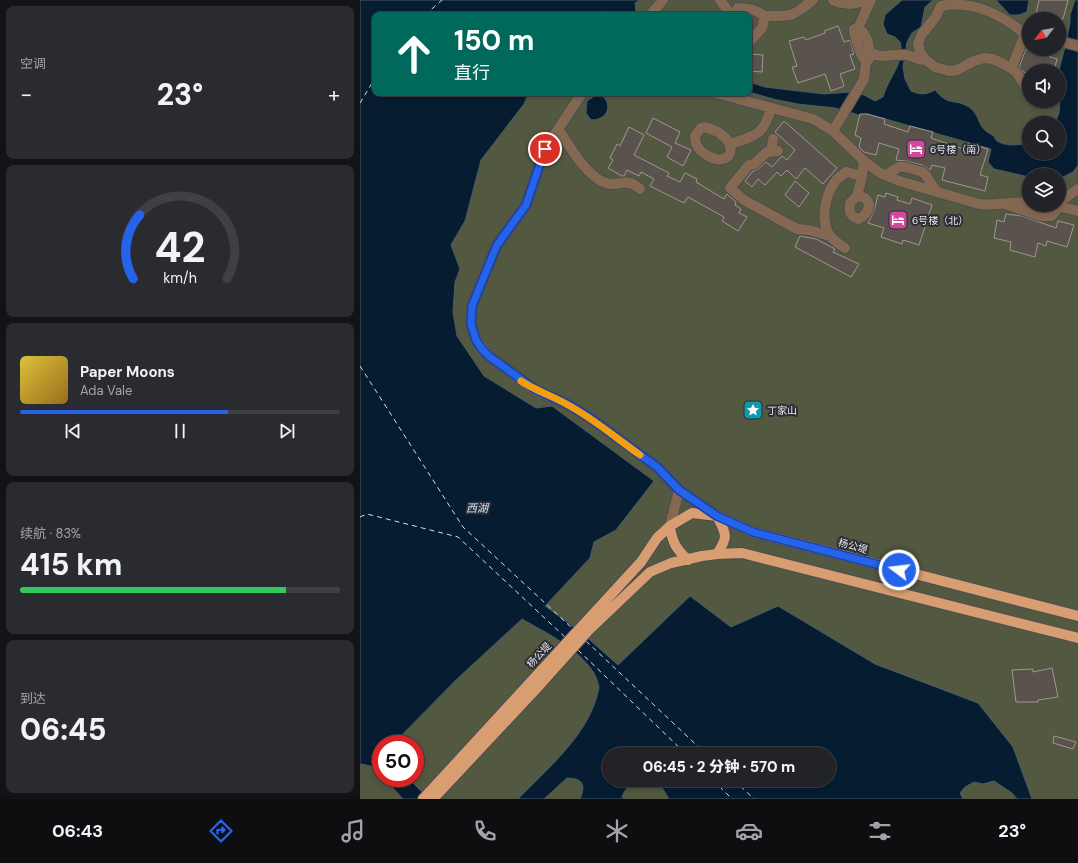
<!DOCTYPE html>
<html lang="zh">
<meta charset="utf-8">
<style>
:root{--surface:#222328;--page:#2a2b30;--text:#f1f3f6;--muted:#a2a4a8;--line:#3f4045;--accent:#2563eb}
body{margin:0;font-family:"DM Sans","Noto Sans SC",sans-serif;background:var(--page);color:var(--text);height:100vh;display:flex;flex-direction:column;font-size:15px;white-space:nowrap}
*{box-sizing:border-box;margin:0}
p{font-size:13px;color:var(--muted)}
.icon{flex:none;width:22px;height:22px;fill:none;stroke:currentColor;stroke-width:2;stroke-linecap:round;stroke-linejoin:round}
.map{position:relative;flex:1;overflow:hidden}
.side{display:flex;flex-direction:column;gap:6px;padding:6px;background:#131316;width:360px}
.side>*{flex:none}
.top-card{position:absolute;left:12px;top:12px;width:380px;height:84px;border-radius:8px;box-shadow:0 2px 6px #0003,0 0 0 1px var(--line);background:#00695c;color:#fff;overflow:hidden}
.needle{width:26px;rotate:239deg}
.controls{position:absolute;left:662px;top:12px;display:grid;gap:8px}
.controls a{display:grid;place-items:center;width:44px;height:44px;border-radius:50%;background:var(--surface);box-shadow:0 2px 6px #0003,0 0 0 1px var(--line);font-size:20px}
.speed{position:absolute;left:12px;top:735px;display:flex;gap:8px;font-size:20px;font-weight:700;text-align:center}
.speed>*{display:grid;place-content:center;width:52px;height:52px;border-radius:50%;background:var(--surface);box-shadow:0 2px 6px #0003,0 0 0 1px var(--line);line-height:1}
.speed .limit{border:6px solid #d22;background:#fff;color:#111}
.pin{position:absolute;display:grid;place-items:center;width:34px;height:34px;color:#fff;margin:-17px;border:2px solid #fff;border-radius:50%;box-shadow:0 1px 4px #0007}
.me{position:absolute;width:44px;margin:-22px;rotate:285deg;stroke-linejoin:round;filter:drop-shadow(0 0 3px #0008)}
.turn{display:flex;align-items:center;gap:14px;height:84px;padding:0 16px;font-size:18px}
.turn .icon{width:52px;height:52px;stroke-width:2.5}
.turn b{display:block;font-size:28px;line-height:34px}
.big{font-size:30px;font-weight:800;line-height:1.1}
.side .tile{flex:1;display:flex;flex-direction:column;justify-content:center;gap:6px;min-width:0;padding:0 14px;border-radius:8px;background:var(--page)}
.side .dial{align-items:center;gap:0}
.dial svg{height:104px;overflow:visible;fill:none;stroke:var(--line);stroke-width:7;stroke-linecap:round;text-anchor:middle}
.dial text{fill:var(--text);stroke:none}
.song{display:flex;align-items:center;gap:12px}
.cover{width:48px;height:48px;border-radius:6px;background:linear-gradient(135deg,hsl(50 70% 55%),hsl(40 70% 35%))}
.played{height:4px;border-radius:2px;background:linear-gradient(90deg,var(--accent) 65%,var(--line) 65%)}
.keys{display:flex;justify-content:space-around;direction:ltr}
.heat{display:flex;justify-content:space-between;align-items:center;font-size:22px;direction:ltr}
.charge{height:6px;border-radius:3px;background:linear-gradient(90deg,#34c759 83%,var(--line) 0)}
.trip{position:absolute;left:242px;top:747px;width:234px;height:40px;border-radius:20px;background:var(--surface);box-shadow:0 2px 6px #0003,0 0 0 1px var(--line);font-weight:800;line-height:40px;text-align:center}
.tabs{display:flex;height:64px;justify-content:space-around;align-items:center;background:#0e0e10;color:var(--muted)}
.tabs .icon{width:28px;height:28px}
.tabs .active{color:var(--accent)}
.tabs b{font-size:18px;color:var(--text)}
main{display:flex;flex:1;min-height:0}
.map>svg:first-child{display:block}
</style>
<main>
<section class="side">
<div class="tile"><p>空调</p>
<div class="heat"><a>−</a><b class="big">23°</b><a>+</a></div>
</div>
<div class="tile dial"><svg viewBox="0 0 100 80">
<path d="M14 69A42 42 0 1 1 86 69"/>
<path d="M14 69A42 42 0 0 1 19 20" stroke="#2563eb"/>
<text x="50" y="56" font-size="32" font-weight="700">42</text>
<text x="50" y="72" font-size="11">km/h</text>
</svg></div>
<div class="tile">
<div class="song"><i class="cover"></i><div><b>Paper Moons</b><p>Ada Vale</p></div></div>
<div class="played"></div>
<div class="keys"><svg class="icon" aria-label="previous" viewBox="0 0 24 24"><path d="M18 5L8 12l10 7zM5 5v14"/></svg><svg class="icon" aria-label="pause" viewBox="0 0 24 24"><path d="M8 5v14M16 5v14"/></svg><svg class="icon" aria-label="next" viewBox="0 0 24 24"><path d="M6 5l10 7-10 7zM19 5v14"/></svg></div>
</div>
<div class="tile"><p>续航 · 83%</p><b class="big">415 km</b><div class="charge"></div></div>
<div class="tile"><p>到达</p><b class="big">06:45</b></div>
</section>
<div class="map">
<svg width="718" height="799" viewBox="0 0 718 799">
<rect width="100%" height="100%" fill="#2e2f36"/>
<path fill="#535840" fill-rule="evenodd" d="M0,0H718V799H0ZM15,15H389V93H15ZM669,19H699V49H669ZM669,71H699V101H669ZM669,123H699V153H669ZM669,175H699V205H669ZM21,744H55V778H21ZM249,754H469V780H249Z"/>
<path fill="#061c30" stroke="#4a5a69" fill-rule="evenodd" d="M0,0H280L275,3L276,11L279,15H254L245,11L236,15H15V93H169L164,104L121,160L105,221L91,245L100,269L95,282L93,312L97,336L124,376L176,408L192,406L294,481L256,530L234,542L230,558L185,606L222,633L258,665L330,596L371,627L418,606L515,664L618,703L653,747L672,799H657L652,793L634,781L623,784L614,782L605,787L600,793L603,799H309L303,789C296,788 291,783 284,782C274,779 265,788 262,797L264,799H220C226,785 223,778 207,778L184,799H158C186,770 226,737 237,696C237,694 239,690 239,688C239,684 236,677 234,673C217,647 188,634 162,619L97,679L33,744H21V775L14,767L2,764L0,765ZM249,754H469V780H249Z
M542,0H573L565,7L561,27L552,33L547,42L543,67L545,79L551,91C561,95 566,95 575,90C589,107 594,98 609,107C617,112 618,121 622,127C625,131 629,133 632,135C634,136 635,138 636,140C644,147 660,145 669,143V153H699V123H695L699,113L700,96L699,70L705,47L710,23V15L715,0H718V165L713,172L699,179V175H669V177L634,169L628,162L631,149L508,114L499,115L475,108L438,104L413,99L389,92V82L405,87L464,94L491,92L504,95L515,101L523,97C527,82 538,70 541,55C542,51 541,46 540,42L535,37L527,34L523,24L525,15Z
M636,0H669L667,12L659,15H650Z
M239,93C254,103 249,120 231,120L226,113L227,101Z
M24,778H48L69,799H43Z"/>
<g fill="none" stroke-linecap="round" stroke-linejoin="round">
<path stroke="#c7e2fd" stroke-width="1" stroke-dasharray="5 4" stroke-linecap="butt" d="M65,15L82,0
M0,103L15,78
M0,366L103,527L213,629
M0,517L7,514L98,537L206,638
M226,641L346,754
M218,650L326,754
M353,780L372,799
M374,780L394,799"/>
</g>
<path fill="#5a534d" stroke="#9f9790" d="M679,0H708L703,19H675Z
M478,26L484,42L490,40L494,54L490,55L495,69L480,74L484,86L471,91L465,74L438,83L432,67L437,66L429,41L444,37L446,40L465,33L464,31Z
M666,49H692L690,57L697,59L694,71H669V74L665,73L659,67Z
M389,54L403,55L402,72L389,71Z
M500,114H507L525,119L524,124L548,132L550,126L573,132L571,138L606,150L608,143L628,149L620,175L628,177L625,191L582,180L585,168L572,165L570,170L562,165L546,161L536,160L539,149L519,143L516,155L504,152L499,147L501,138L495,135Z
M293,118L320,132L315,143L331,150L323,166L307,157L312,147L286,133Z
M424,121L477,168L463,184L445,168L436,179L427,170L421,176L417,172L405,185L398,179L392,187L385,181L393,171L398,169L406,162L412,167L422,156L427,160L435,150L415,132Z
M269,127L284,135L274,155L309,173L307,176L320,182L325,173L337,179L336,182L364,199L367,194L376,202L375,205L381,209L379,213L387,217L378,231L362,221L364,217L328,197L324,203L290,186L294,179L281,172L279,176L267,170L264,176H262L248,168L253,160L250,158L257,144L260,146Z
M435,181L449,193L439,207L425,195Z
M526,193L538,197L537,200L550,204L552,198L572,205L559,245L543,240L542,244L521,237L524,228L508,223L514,211L518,195L525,197Z
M646,214L662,216L696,228L698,221L714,225L707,247L687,241L686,246L678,243L675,257L650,250L651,242L634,238L637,220L644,222Z
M440,236L456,239L475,249L473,252L499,264L491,277L435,247Z
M692,668L698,697L678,700V702H656L652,670L673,669V672Z
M694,736L716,742L713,749L693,743Z"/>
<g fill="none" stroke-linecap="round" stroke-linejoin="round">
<defs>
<path id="minor" d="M360,0L368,11L374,15
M473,0C485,6 496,4 508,0
M378,8L389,9L396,11L405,16H421L431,15L440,10L453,0
M290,15L303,0
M498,28L511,0
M669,34H665C642,15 612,0 581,6L575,18L562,34L558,43L560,52L566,60L575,67L589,71L597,70L614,61L624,58L633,59L651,68L657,73L664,84L669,86
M699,41L718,46
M389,42L402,28L405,16
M510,52C522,60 533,53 547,55C555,56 556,61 566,60
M651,68L654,62L665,34
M222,93L185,149L166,205L137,245L112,306L111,323L116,340L130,357L176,391L207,404L230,418L297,467L319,490L357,516
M356,93L453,119L473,131L504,161L520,173L539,181L619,204C636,206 652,201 669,203
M344,127C384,136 374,173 345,154C338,149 335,145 335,136L341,128Z
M198,129C209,145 229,182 251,184C257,185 264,181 269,183C273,183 277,187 280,189
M473,131L504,79L506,62L509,59L510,52L507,39L502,31L498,28L494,29V31C497,43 499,52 506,62
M370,144C395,136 404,135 411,108
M418,151L407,152L394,164L389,165L370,188L384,200L437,229L449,230L470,236
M411,152L413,139
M526,175L539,167H545L560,171L565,174L577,192
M497,196C514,197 511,214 498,219C489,216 489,210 490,203Z
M497,196L501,181L504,161
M699,202L718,189
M645,204L681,216H692L699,206L700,201
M693,205L718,211
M485,248C481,245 474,241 471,237C457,220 467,180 487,172L501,176
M310,526L319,490"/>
<path id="major" d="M357,516C366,534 369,536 357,554
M310,526C312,542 316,549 328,560
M63,799L281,562L297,538L310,526L332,513L357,516L393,532L718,616
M73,799L176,689L228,631L290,572L311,563L342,556L357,554L382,553L718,638"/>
</defs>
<use href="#minor" stroke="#4c4d53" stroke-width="12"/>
<use href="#major" stroke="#4c4d53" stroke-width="12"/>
<use href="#minor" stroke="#846852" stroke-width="10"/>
<use href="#major" stroke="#d89e71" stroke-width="10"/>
</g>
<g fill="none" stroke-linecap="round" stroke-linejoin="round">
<defs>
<path id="route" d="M185,149L166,205L137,245L112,306L111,324L116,340L122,349L130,357L176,390L207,404L230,418L297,467L319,490L357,516L393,532L539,570"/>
</defs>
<use href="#route" stroke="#184099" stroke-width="10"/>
<use href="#route" stroke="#2563eb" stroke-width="7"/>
<path stroke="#f59e0b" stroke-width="7" d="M161,381C176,391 193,396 208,405C234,419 256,438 280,455"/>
</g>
<defs>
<symbol id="hotel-square" viewBox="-11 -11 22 22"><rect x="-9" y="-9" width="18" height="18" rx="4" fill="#d1479c" stroke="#2e2f36"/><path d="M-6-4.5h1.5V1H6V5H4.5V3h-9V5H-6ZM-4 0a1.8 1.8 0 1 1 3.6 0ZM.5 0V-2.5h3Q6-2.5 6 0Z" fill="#fff"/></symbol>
<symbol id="sight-square" viewBox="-11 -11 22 22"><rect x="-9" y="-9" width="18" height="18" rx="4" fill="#0f9aa8" stroke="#2e2f36"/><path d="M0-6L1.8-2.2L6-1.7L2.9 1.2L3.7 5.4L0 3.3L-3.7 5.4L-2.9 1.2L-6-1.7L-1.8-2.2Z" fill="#fff"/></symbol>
</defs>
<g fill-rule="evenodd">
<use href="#hotel-square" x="545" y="138" width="22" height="22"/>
<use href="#hotel-square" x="527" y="209" width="22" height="22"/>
<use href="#sight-square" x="382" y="399" width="22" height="22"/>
</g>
<g text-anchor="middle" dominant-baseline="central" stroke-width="4" stroke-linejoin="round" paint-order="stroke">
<g font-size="10" fill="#e8e9ee" stroke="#2e2f36" text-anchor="start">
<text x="570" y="149">6号楼（南）</text>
<text x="552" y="220">6号楼（北）</text>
<text x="407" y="410">丁家山</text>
</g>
<g font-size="10" fill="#e8e9ee" stroke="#2e2f36">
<text transform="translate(493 546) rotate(15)">杨公堤</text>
<text transform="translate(179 655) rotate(-47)">杨公堤</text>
</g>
<g font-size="11" font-style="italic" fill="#c7e2fd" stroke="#2e2f36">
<text x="117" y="508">西湖</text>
</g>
</g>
</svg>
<div class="controls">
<a><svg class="needle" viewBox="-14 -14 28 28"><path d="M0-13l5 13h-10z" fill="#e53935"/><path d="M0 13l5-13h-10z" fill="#a2a4a8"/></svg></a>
<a><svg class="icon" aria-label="sound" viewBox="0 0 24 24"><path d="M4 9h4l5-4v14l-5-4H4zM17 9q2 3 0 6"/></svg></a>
<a><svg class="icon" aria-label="search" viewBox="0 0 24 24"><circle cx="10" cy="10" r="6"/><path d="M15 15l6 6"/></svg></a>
<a><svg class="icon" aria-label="layers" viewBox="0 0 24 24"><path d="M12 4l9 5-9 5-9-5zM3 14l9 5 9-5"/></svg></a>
</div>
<div class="speed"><div class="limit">50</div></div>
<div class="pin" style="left:185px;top:149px;background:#d93025"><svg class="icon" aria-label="arrive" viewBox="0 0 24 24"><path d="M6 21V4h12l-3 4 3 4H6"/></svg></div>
<svg class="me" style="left:539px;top:570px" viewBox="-20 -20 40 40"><circle r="17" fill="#2563eb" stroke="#fff" stroke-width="3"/><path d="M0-11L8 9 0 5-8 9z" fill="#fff"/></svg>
<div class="trip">06:45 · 2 分钟 · 570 m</div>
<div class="top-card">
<div class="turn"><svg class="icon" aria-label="ahead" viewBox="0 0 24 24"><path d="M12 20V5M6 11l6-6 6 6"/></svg><div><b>150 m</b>直行</div></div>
</div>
</div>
</main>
<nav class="tabs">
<b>06:43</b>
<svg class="icon active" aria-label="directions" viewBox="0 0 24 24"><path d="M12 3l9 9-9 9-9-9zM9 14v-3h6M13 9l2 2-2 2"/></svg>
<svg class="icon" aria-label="music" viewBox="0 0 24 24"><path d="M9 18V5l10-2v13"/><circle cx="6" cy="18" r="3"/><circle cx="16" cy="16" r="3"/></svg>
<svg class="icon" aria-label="phone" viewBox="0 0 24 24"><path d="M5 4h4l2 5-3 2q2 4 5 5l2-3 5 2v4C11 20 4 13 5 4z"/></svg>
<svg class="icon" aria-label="climate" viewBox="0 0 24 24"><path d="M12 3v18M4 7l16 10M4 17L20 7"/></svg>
<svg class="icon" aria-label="car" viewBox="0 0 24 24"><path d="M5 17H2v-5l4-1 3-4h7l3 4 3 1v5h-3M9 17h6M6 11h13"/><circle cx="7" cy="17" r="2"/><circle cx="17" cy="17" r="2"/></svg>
<svg class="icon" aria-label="filters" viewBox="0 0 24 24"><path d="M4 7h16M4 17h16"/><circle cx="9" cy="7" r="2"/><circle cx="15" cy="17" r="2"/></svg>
<b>23°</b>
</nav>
